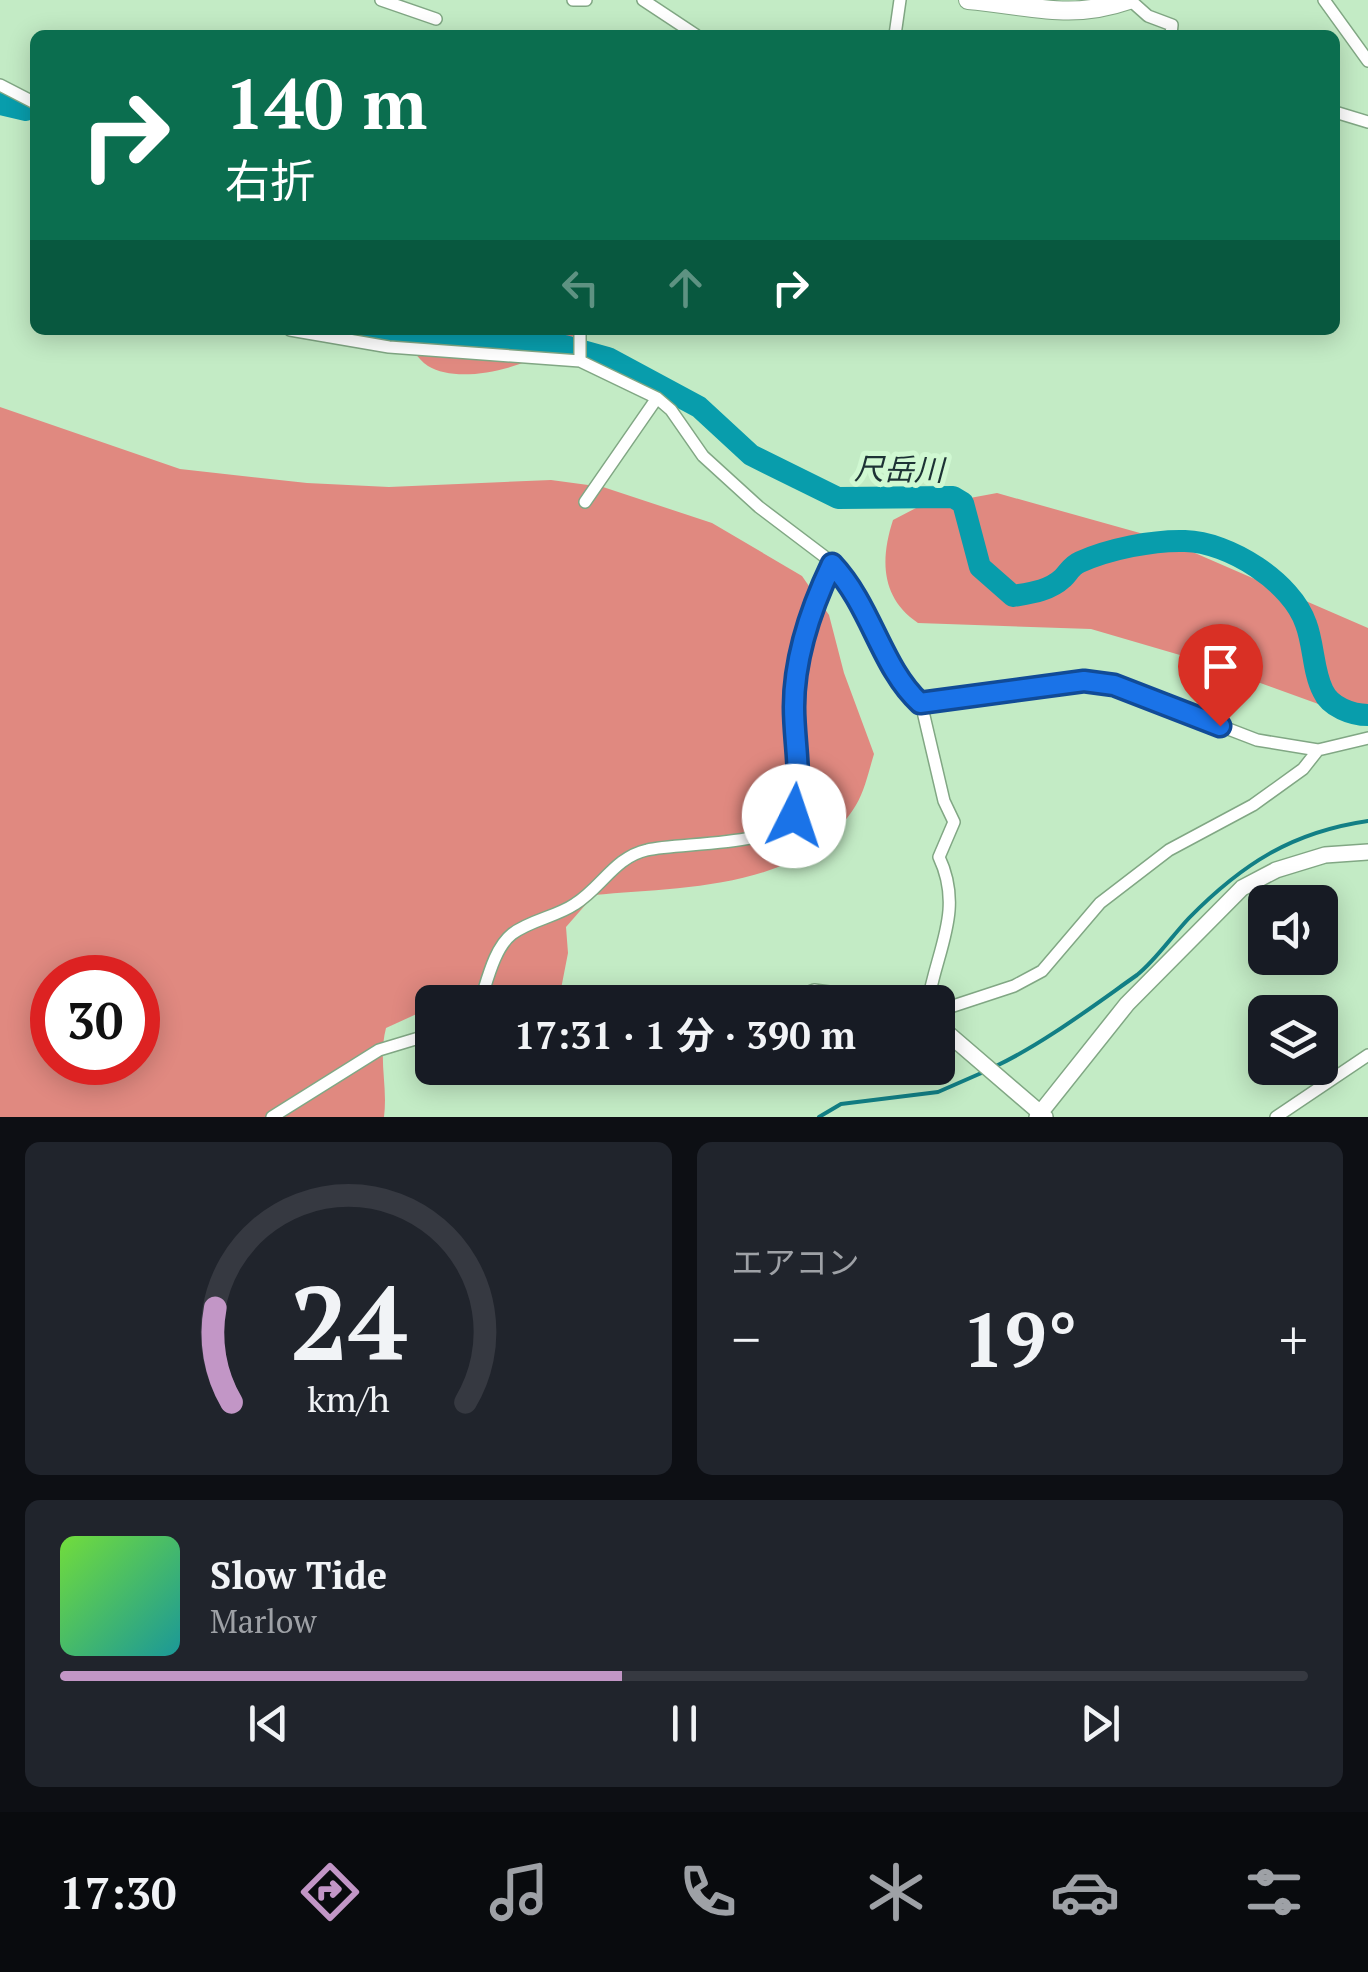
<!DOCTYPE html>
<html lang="ja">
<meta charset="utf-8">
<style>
:root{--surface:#171b24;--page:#20242c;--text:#f1f3f6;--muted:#9ea1a6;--line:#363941;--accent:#c296c6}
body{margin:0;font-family:"PT Serif","Noto Sans JP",serif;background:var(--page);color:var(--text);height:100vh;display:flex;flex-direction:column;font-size:38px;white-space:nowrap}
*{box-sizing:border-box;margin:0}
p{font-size:32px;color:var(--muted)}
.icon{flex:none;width:55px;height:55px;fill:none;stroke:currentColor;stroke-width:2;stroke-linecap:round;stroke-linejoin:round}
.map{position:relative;height:1117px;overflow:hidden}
.side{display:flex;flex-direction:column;gap:25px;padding:25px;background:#0d0f14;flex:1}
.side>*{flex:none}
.top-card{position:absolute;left:30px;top:30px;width:1310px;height:305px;border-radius:15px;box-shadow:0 5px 25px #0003;background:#0b6e4f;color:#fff;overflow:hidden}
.fabs{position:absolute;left:1248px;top:885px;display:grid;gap:20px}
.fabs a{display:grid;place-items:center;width:90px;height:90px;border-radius:15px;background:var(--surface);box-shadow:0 5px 25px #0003;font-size:50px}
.speed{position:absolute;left:30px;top:955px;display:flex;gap:20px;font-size:50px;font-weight:700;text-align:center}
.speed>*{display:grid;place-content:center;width:130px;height:130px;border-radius:50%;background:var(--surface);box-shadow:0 5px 25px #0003;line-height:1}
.speed .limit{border:15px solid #d22;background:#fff;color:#111}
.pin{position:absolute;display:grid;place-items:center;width:85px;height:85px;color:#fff;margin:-102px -42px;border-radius:50% 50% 50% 0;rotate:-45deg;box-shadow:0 0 10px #0007}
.pin .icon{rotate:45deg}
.me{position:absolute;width:110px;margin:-55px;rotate:4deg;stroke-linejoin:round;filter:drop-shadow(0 0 8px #0008)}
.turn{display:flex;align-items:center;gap:35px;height:210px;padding:0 30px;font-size:45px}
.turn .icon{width:130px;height:130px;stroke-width:2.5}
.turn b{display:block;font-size:70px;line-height:85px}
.lanes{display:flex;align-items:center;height:95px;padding:0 30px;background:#0003;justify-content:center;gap:50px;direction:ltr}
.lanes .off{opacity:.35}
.big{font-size:75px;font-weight:700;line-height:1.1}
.side .card{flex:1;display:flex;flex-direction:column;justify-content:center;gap:15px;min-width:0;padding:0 35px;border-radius:15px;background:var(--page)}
.side .dial{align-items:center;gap:0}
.dial svg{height:260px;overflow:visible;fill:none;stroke:var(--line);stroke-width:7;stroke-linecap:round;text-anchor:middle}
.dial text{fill:var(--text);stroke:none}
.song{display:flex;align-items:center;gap:30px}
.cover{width:120px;height:120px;border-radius:15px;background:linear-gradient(135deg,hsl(100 70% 55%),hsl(180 70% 35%))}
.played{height:10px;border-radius:5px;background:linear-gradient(90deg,var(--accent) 45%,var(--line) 45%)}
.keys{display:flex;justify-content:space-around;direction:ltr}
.heat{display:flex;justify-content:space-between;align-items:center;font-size:55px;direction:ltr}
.side .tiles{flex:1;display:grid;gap:25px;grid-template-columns:1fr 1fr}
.card:last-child{grid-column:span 2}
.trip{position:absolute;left:415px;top:985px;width:540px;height:100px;border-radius:15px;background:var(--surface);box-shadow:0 5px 25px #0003;font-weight:700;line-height:100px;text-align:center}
.dock{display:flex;height:160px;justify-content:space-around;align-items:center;background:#090b0e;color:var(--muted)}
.dock .icon{width:70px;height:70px}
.dock .on{color:var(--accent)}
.dock b{font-size:45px;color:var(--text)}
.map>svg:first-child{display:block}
</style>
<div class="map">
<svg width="1368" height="1117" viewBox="0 0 1368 1117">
<rect width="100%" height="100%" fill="#c3ebc5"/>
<path fill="#e08980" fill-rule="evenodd" d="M398,330H580C551,360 466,389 428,366C417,359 407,341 398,330Z
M0,407L180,469L307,483L389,487L551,480L603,487L712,523L802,576L829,615L844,673L874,754C869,770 865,790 856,805C805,890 681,887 594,895L566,927L568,953L560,994L548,1002H432V1013L421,1012L386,1028C378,1059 388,1086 384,1117H0ZM52,978H138V1062H52Z
M997,493L1165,540L1368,628V722L1197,660L1091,629L918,623C881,598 880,560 893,520L916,508Z"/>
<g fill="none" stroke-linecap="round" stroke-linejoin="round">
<path stroke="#127f85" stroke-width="4" d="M994,1067C1043,1044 1093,1006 1137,975C1155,961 1172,936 1189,918C1242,864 1292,832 1368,821
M819,1117L841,1104L938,1092L986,1071"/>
<path stroke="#089dac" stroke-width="22" d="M0,104L26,110L35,105
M364,330L460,343L565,346L608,358L699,407L751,455L838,498L953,497L963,503L980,567L1013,596C1031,593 1049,591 1063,578C1069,572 1071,566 1080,562C1109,549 1153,540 1185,541C1229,542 1292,582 1306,624C1314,645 1313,672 1323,691C1330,707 1352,715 1368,715"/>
<defs>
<path id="minor" d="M381,0L436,19
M573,0H586
M643,0L696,35
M1130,0L1148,16L1172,25L1171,35
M1324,0L1368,61
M895,35L900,0
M0,85L35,103
M1335,112L1368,122
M290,330L389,347L580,361L657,398L671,410L703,456L759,507L833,563L857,590L903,687L921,703L944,801L954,822L939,857C964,910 937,949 928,1002
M580,361V330
M585,502L657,398
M921,703L1084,681L1114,685L1257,740L1318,750L1368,738
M480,1002C487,982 494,948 512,934C530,920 556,917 575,904C601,888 615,857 647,850C680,842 775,847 794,817C808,794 792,730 794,702C796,653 812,607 833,563
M784,1002L814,990L905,1002
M938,1011L1014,986L1042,971L1100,903L1169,850L1253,805L1303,769L1318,750
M272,1117L379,1050L432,1034
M1276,1117L1368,1055"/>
<path id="tertiary" d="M938,1025L1045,1117
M1037,1117L1127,1004L1242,888L1276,870L1325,855L1368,852"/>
<path id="primary" d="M968,0C1029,5 1069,21 1129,0"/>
</defs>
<use href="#minor" stroke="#81a784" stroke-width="14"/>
<use href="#tertiary" stroke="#81a784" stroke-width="18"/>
<use href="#primary" stroke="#81a784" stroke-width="20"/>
<use href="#minor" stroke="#fff" stroke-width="11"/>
<use href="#tertiary" stroke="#fff" stroke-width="15"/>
<use href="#primary" stroke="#fff" stroke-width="18"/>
</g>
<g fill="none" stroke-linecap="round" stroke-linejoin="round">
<defs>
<path id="route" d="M794,816C803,781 794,743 794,707C794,657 811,608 832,564C872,607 881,667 920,703L1084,681L1114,685L1220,726"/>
</defs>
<use href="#route" stroke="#114b97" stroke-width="25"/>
<use href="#route" stroke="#1a73e8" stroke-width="18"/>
</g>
<g text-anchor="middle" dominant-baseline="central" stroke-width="10" stroke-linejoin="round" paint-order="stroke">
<g font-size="30" font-style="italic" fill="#1d3235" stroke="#d0f8d2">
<text transform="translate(899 469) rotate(1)">尺岳川</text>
</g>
</g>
</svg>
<div class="fabs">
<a><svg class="icon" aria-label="sound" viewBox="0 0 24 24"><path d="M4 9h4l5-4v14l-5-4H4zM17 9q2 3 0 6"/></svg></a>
<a><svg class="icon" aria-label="layers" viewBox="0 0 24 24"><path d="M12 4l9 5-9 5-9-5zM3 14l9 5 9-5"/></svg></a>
</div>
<div class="speed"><div class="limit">30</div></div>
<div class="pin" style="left:1220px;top:726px;background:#d93025"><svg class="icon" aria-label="arrive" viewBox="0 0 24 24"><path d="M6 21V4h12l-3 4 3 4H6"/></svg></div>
<svg class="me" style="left:794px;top:816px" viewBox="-20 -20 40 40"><circle r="19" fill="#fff"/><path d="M0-13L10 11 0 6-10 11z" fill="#1a73e8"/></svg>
<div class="trip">17:31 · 1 分 · 390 m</div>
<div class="top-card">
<div class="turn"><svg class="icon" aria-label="right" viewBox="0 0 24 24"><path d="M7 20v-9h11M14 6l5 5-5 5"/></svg><div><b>140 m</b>右折</div></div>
<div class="lanes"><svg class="icon off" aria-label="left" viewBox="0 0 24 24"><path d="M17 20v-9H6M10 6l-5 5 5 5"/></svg><svg class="icon off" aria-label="ahead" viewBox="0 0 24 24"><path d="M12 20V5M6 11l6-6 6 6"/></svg><svg class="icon" aria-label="right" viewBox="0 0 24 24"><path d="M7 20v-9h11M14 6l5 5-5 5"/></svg></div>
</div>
</div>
<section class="side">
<div class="tiles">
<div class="card dial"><svg viewBox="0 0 100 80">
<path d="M14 69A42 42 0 1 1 86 69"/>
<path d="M14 69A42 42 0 0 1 9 40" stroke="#c296c6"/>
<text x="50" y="56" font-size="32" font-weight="700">24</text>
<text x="50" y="72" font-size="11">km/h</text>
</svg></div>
<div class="card"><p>エアコン</p>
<div class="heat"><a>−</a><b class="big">19°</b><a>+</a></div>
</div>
<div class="card">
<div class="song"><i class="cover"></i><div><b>Slow Tide</b><p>Marlow</p></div></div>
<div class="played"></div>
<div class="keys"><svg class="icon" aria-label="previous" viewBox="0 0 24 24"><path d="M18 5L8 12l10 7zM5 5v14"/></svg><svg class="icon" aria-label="pause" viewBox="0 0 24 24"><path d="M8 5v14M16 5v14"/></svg><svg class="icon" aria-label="next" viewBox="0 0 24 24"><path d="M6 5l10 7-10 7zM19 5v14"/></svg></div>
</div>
</div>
</section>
<nav class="dock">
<b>17:30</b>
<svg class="icon on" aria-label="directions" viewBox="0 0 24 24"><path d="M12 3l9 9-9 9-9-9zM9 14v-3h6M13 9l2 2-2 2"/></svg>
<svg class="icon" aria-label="music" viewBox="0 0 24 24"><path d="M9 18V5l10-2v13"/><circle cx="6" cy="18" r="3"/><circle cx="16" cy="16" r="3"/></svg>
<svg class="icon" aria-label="phone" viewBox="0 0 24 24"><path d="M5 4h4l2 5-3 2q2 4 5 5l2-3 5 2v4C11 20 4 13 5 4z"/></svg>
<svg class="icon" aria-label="climate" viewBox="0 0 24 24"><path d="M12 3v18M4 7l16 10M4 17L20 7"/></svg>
<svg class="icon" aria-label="car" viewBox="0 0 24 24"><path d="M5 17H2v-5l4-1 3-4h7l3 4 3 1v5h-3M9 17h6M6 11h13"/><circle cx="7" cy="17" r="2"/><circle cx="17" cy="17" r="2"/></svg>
<svg class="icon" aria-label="filters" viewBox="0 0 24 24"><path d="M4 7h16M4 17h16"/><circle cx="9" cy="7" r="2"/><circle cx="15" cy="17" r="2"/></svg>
</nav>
